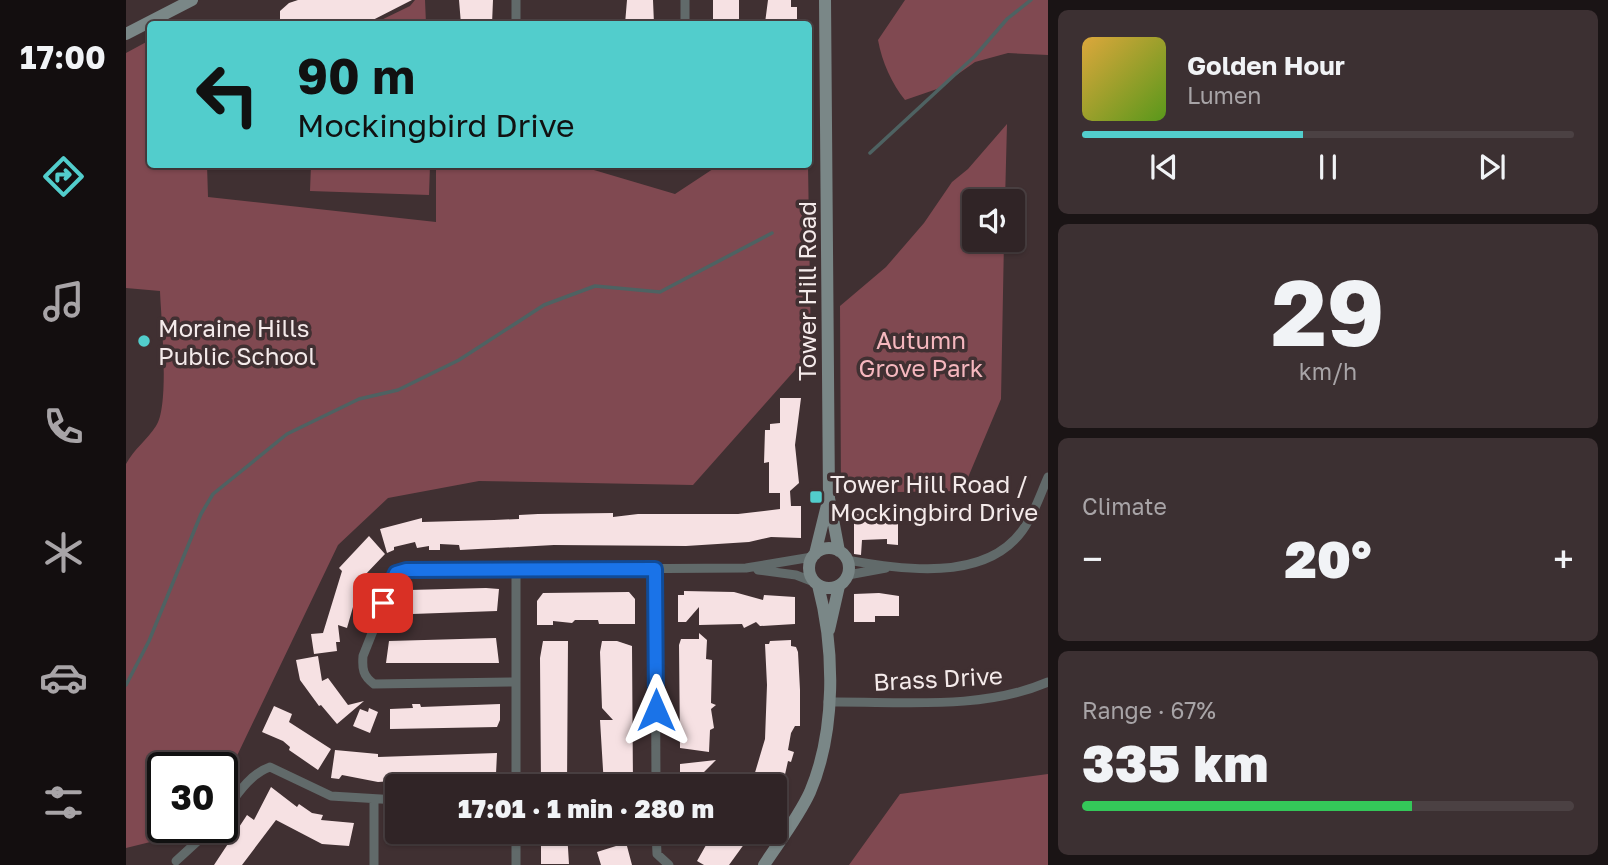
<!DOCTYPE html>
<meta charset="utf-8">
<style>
:root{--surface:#302426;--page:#3c3032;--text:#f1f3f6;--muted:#a8a4a7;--line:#4b4143;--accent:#52cdcc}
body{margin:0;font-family:"Golos Text",sans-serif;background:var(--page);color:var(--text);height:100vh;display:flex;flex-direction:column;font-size:26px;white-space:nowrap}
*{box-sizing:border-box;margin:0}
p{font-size:23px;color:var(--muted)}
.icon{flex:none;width:38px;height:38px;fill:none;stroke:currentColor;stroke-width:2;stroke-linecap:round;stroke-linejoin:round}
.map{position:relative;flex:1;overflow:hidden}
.panel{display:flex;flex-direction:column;gap:10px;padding:10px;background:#1a1415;width:560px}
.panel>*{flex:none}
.guide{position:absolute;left:21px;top:21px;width:665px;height:147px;border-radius:7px;box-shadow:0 2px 5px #0004,0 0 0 2px var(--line);background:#52cdcc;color:#111;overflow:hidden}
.tools{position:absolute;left:836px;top:189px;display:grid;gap:14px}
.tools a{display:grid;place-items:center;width:63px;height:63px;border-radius:7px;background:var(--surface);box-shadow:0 2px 5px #0004,0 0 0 2px var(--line);font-size:35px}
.speed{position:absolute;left:21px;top:752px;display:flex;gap:14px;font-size:35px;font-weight:700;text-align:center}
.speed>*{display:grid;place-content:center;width:91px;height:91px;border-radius:50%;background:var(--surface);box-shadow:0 2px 5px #0004,0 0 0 2px var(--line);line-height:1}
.speed .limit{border:4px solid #111;border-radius:10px;background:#fff;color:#111}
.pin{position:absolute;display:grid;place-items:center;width:60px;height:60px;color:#fff;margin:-30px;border-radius:14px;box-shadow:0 4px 10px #0006}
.me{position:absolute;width:77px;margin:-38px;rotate:0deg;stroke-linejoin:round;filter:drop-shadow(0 0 5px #0008)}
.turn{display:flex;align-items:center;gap:24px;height:147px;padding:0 35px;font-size:32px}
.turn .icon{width:91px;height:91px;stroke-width:2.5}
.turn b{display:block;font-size:49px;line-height:60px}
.big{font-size:52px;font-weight:800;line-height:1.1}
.panel .card{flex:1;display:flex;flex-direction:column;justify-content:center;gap:10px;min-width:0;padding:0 24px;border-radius:10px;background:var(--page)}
.panel .dial{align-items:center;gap:0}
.dial b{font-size:91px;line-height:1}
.song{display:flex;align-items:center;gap:21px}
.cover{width:84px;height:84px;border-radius:10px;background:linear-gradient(135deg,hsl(40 70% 55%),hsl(90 70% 35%))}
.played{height:7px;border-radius:4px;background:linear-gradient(90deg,var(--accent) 45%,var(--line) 45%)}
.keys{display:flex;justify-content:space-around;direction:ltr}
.heat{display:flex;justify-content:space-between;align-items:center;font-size:38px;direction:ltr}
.charge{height:10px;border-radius:5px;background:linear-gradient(90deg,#34c759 67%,var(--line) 0)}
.trip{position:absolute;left:259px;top:774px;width:402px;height:70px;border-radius:7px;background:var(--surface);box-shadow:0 2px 5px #0004,0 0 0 2px var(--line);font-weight:800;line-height:70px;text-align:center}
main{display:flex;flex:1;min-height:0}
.menu{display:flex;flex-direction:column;width:126px;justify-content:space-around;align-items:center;background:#130e0f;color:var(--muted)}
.menu .icon{width:49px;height:49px}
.menu .current{color:var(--accent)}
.menu b{font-size:32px;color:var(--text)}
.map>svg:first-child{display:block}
</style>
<main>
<nav class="menu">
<b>17:00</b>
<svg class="icon current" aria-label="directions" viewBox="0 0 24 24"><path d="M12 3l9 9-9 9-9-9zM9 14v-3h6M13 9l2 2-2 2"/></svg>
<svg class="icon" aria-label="music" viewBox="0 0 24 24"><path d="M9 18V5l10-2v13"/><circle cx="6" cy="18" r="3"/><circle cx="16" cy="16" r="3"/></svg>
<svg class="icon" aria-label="phone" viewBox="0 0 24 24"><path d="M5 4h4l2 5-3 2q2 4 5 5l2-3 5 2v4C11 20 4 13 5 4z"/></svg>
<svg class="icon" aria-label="climate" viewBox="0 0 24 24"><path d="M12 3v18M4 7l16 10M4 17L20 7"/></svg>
<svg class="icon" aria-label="car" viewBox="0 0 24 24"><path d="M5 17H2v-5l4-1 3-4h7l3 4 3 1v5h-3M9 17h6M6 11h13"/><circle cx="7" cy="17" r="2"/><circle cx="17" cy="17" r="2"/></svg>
<svg class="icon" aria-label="filters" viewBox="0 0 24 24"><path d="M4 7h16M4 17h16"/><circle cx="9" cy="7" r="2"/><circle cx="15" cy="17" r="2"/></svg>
</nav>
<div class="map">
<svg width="922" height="865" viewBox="0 0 922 865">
<rect width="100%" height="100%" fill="#403032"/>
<path fill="#804951" d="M289,0H299L300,24H247L284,6Z
M779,0H922V55L882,53L849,62L811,89L779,100C766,84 756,62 752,40Z
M24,40V164L81,165L82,197L310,222V165H451L549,194L593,165H682L685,352L567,485L353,481L262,498L212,545L96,787V768H37V828L77,829L0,848V464C8,449 21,440 30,426C44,406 35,318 34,291L0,288V53Z
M881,124L879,201H849V240H878L875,399L838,487L831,491L715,493L714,306L760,267L798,223L826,182L842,169Z
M185,165H304L303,195L184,191Z
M922,774V865H723L774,794Z"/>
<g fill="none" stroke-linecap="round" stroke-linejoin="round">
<path stroke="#4e6262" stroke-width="3.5" d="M744,153L849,56L881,19L905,0
M0,685L23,641L75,514L87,494L161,434L233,399L272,390L333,360L418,305L469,286L534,292L646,233"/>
</g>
<path fill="#f6e1e3" d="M172,0H286L239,24H154V11L163,3Z
M333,0H367L366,24H335Z
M501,0H527L528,24H499Z
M587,0H613V24H587Z
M642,0H665V7H671V22L639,23Z
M654,398H675L669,445L673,483L664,491L665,506H675V538L645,537L623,542L560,546L428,545L334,550L333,545L314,544V550H303V546L291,548L289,542L268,547V550L261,553L254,529L296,518V522L368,520L393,519V515L412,514L487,513V517L512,514H612L654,509V493H643V462L638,463L639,430H644V424L654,423Z
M728,514L772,515V545L761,544V539L736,540L735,555L728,554Z
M243,536L259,554L238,576L241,578L233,588L239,591L237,598L231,600L227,607L221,628L212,625L214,642H210L211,651L188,654L185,634L197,633L216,571L213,568Z
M360,588L373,589L371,611L286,614V601H283V590Z
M558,591L608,592L637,600L638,595L669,597V624L634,626L630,622L618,628L616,624L573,625V607L560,622H552V595H558Z
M503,592L509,599V624H473L472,620H449L446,623L427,621V625H411V601L417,593Z
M753,593L773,596V616H749V622H728V594Z
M573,633L581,640L580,659L586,660L585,703L590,705L585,709L588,728L584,730L583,752L554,748L553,645L555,639H573Z
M370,638L373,663H260L263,641Z
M665,640V646L670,647L672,652L674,690V726H669L665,733L662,750L668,752L665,762L662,761L658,779L647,786H625L639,739L641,685L639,644H643L644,641Z
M417,641H442L441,786H415L414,658Z
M476,641H491L506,646L507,786H478L474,720H487L476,708L474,652Z
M192,656L196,681L202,678L222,705L238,701L211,724L195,705L193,706L174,680L170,660Z
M286,704H294L295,707L374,704V720L371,727L264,729V709L287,708Z
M148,706L166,714L163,722L205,749L192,770L163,750L164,747L157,741L136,732Z
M243,708L252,712L244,733L227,726L234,709L242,712Z
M209,750L252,754V757L371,753L370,774L317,780V776H295V779L252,782L216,775L213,779L205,778Z
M590,760L573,777H587V786H554V764Z
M145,787L171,807L173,804L186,813L197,815L195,820L228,823L223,846L196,844L150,820L116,865H88L121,815L128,820Z
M266,831H373V843L266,845Z
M475,831H497L506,865H475L471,852L490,846Z
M588,831H618L624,836L603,865H578L571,861Z
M415,832H441L443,864H415Z"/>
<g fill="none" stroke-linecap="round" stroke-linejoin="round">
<path stroke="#616a6a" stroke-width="9" d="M559,0V24
M390,24V0
M721,560C775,569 858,583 896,531C908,515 914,495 922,477
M390,569V786
M529,569L530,786
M632,570L670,575L688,582
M722,575L760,568
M390,682L248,684C237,676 236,669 237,656L270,573L280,570L620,568L686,557
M702,702C773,701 855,711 922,682
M248,801V865
M96,815C109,798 123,774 144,767L205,796L271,800
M390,831V865
M530,831L531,854L543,865
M50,861L86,828"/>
<path stroke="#7a8787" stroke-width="12" d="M699,0L703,498L713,551
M0,34L66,0
M683 568a20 20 0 1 1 40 0a20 20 0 1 1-40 0Z
M689,554L702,501
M703,630L713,586
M638,865C653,842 672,818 684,792C710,731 709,649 692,585"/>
</g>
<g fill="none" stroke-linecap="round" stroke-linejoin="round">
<defs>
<path id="route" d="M257,603L270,573L280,570L529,569L530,710"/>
</defs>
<use href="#route" stroke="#114b97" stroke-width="18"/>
<use href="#route" stroke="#1a73e8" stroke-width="12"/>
</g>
<g fill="#52cdcc" stroke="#403032" stroke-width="2.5">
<circle cx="18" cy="341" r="7"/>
<rect x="683" y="490" width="14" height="14" rx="3.5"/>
</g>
<g text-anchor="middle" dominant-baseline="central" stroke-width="7" stroke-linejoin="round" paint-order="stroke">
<g font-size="24" fill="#f4eaea" stroke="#403032">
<text transform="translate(680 291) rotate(-90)">Tower Hill Road</text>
<text transform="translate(812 678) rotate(-3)">Brass Drive</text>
</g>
<g font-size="24" fill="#f4eaea" stroke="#403032" text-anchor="start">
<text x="32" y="327">Moraine Hills<tspan x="32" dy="28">Public School</tspan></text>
<text x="704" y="483">Tower Hill Road /<tspan x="704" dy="28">Mockingbird Drive</tspan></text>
</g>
<g font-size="24" fill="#f5b7be" stroke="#403032">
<text x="795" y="339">Autumn<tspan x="795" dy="28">Grove Park</tspan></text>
</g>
</g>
</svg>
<div class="tools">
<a><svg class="icon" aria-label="sound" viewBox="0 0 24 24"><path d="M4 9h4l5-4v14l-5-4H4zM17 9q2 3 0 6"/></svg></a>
</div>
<div class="speed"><div class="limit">30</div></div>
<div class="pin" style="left:257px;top:603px;background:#d93025"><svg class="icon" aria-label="arrive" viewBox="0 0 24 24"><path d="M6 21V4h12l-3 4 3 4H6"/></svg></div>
<svg class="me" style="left:530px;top:710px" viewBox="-20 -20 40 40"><path d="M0-17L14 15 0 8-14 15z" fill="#1a73e8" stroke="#fff" stroke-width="4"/></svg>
<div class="trip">17:01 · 1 min · 280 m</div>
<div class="guide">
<div class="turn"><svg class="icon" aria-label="left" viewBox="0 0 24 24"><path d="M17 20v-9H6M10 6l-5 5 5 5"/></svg><div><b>90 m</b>Mockingbird Drive</div></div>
</div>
</div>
<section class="panel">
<div class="card">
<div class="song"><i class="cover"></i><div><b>Golden Hour</b><p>Lumen</p></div></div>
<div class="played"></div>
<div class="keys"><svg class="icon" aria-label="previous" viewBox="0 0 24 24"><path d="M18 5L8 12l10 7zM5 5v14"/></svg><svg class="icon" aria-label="pause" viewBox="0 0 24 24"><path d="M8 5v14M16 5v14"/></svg><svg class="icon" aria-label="next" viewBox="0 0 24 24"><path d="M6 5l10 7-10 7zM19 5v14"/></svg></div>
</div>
<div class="card dial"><b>29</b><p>km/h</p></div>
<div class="card"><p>Climate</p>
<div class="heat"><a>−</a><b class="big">20°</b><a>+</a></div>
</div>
<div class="card"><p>Range · 67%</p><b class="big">335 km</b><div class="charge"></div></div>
</section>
</main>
